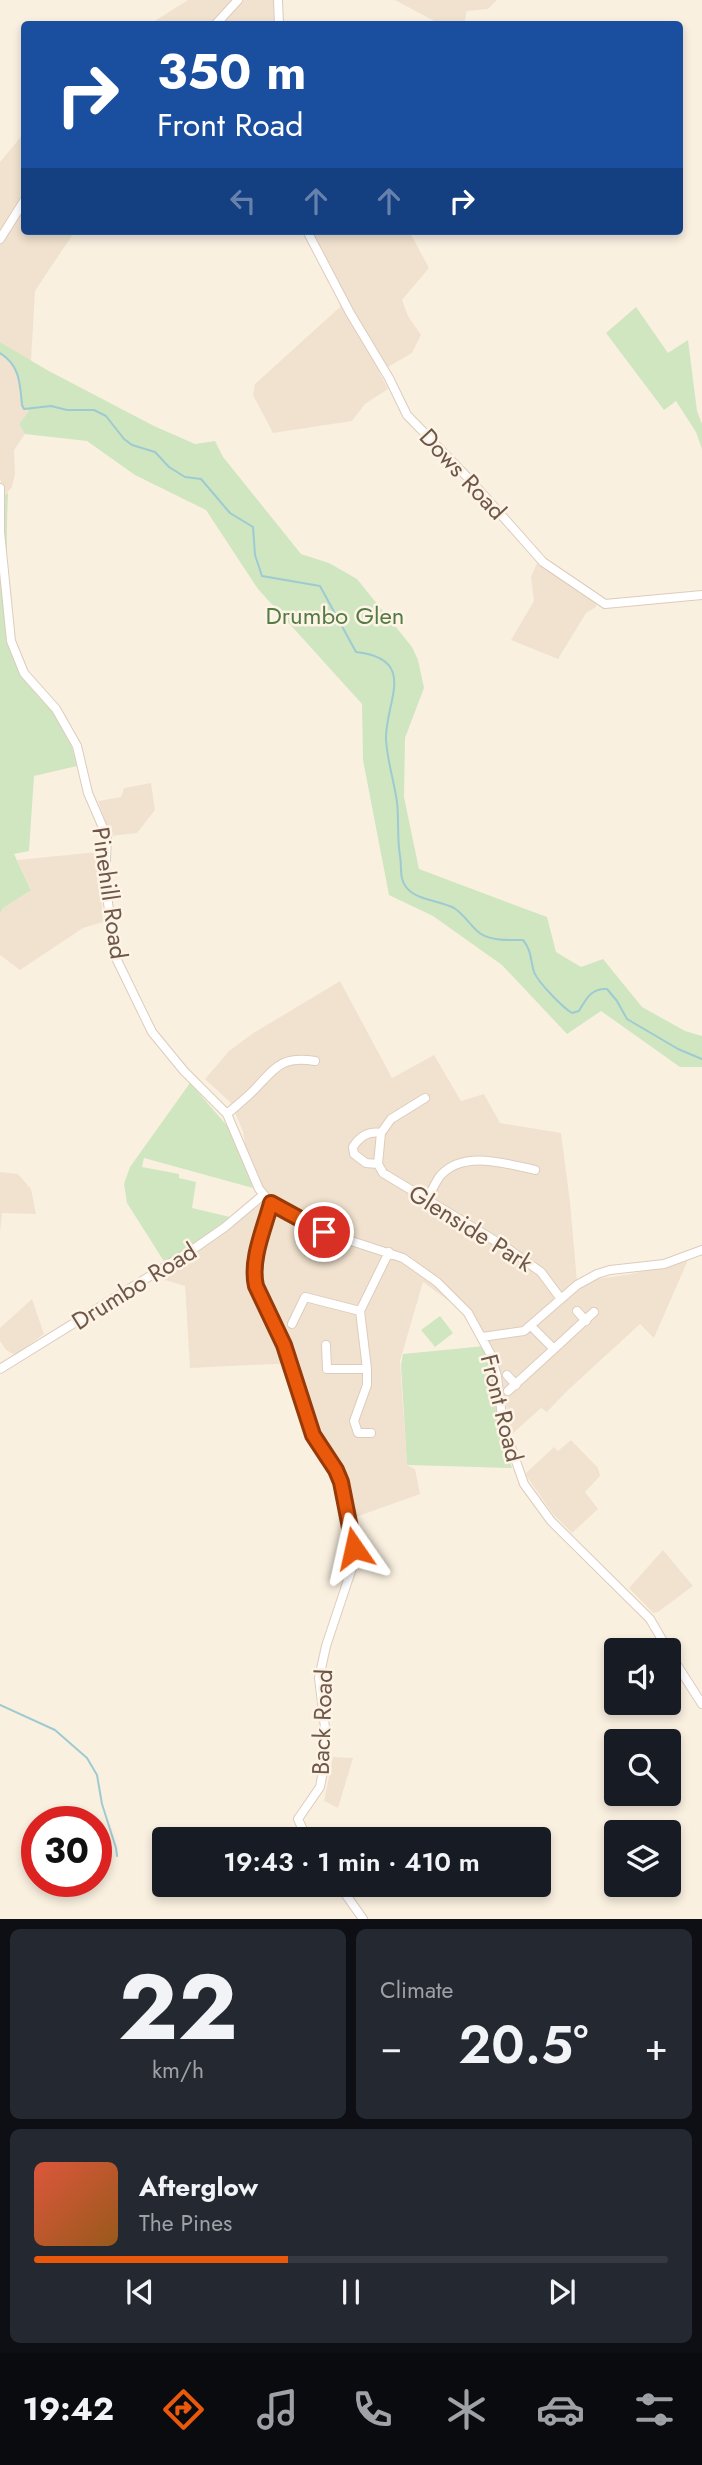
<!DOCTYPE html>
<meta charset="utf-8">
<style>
:root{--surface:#171b24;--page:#242831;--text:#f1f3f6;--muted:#9ea1a6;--line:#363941;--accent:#ea580c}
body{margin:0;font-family:Jost,sans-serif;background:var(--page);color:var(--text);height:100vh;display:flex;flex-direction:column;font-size:26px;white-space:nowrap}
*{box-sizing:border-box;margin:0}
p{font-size:23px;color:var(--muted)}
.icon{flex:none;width:38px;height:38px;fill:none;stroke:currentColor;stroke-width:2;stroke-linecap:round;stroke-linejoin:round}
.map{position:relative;height:1919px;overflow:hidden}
.drawer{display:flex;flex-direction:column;gap:10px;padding:10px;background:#0d0f14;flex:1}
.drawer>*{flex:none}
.banner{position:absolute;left:21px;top:21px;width:662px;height:214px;border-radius:7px;box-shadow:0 4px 10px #0003;background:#1a4fa0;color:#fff;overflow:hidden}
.tools{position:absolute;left:604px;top:1638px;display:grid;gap:14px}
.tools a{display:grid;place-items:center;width:77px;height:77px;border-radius:7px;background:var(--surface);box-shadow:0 4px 10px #0003;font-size:35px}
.speed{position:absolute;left:21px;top:1806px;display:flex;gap:14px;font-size:35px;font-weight:700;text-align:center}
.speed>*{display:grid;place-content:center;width:91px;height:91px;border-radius:50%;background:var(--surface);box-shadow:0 4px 10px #0003;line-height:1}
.speed .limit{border:10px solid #d22;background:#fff;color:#111}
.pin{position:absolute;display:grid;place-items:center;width:60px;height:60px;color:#fff;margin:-30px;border:4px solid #fff;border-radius:50%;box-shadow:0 2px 7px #0007}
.me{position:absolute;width:77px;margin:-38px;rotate:349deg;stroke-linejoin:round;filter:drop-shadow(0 0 5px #0008)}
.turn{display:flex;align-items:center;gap:24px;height:147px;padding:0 21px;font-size:32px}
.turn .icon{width:91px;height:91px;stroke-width:2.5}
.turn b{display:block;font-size:49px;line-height:60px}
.lanes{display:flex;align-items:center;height:66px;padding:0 21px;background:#0003;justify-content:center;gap:35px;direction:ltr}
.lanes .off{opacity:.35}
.big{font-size:52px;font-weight:600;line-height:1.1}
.drawer .card{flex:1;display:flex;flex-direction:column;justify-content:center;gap:10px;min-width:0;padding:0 24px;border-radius:10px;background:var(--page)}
.drawer .dial{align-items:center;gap:0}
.dial b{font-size:91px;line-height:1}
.song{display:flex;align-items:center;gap:21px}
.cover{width:84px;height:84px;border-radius:10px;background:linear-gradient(135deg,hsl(10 70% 55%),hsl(30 70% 35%))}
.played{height:7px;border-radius:4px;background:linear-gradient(90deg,var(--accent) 40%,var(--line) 40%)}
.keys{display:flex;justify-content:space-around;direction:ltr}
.heat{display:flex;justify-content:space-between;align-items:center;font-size:38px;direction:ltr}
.drawer .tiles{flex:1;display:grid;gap:10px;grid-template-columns:1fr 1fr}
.card:last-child{grid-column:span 2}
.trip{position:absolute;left:152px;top:1827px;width:399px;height:70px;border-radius:7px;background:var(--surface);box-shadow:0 4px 10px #0003;font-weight:600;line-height:70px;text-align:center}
.dock{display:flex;height:112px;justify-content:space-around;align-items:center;background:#090b0e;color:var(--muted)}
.dock .icon{width:49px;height:49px}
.dock .current{color:var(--accent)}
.dock b{font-size:32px;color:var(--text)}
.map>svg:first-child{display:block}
</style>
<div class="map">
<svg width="702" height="1919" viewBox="0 0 702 1919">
<rect width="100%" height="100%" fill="#faf0e0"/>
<path fill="#f1e2cf" d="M188,0H276L277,24H150Z
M395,0H497L488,9L467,11L464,24H453L436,22Z
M24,133V231H75L35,291L31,361L0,342V162Z
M311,231H409L429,268L402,300L408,316L421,335L412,353L379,372L388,389L365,404L352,421L273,433L253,395L255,384L340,307V289Z
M0,355L12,364L18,374L21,405L29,411L19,424L25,434L14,450L15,474L12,487L5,495L0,479Z
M537,563L597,603L596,607L586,613L558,659L511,640L534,601L531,577Z
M151,783L155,810L137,833L111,836L98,801L121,797L124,788Z
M98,852L103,922L83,928L20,970L0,955V913L3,908L31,889L17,860Z
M340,981L392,1078L434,1055L461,1101L484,1094L500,1123L561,1133L570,1202L577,1282L631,1274L688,1260L654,1338L640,1324L566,1392L547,1412L541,1408L511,1435L501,1374L495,1373L468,1315L423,1282L400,1361L407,1465L415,1469L420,1494L353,1518L341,1476L322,1433L310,1414L295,1363L190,1368L185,1286L158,1278L232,1223L260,1198L248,1163L243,1131L230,1102L205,1079L229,1051L252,1034Z
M0,1172L18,1174L31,1189L36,1214L2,1213L0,1233Z
M32,1299L44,1334L15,1355L6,1350L0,1341V1328Z
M571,1440L598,1468L600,1476L585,1492L598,1509L572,1533L553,1514L525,1474L554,1447L558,1451Z
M663,1550L693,1586L658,1612L653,1613L629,1588Z
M333,1757L353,1758L338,1808L324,1801Z"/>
<path fill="#cfe6c0" d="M636,307L668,353L688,340L697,411L702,424V449L696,432L676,401L664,410L606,333Z
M0,342L47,370L154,426L195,444L215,441L223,457L301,554L329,563L357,579L412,647L418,660L424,688L405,738L404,797L419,869L547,917L556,952L581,967L603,959L642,1007L685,1031L702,1036V1067H680L601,1011L567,1034L502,965L433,916L389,895L363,760L362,704L258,589L206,510L135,475L87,441L25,434L19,424L29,411L21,406C19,385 20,367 0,355Z
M8,493C6,544 5,609 19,658L15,662L30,687L53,709L70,740L77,766L34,776L29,851L14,854L31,890L3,908L0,913V497Z
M190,1083L229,1128L236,1141L253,1188L144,1158L142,1167L179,1174V1178L196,1182L192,1208L234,1218L205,1240L165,1263L127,1203L124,1184L130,1167Z
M440,1316L453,1333L435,1347L421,1330Z
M485,1346L493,1374L501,1431L512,1468L407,1465L401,1365L403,1354Z"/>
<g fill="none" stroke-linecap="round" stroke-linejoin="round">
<path stroke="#9ecad2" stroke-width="2" d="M0,353C20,365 20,384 22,405L24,409L51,406L67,410H94L106,416L124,439L132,445L155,452L169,467L185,477L201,479L230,513L253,527L255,555L262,576L320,586L356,652C419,659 385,702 386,739C387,760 394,781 397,802C399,821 397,838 400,856C402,866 399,878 406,887C417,901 439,900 454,908C465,915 471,927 481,934C492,941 511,940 523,940C532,951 530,959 534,972C538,982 562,1007 572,1013L579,1011C586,999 591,988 607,989L617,1001L627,1019L678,1049L702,1059
M0,1705L55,1730L87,1758L97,1775L102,1804L116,1848L117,1856"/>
<defs>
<path id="minor" d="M278,0L279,24
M216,24L238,0
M307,231L350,313L389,378L407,415L472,482L543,562L605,604L702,595
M0,239L24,201
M0,488V532L11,641L24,673L56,709L77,746L88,793L107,837L105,880L115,956L152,1032L184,1071L227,1114L259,1189L271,1203L324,1232L403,1258L437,1282L468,1313L491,1355L497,1377L503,1424L524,1484L551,1521L650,1619L668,1650
M425,1098L391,1119L381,1133C368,1131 360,1136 353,1147L354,1154L366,1163L378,1164L383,1173L507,1248L541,1272L561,1299
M227,1114C236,1106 245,1099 253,1091C275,1069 280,1055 315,1061
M378,1164L381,1133
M427,1200C431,1192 435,1183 440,1176C463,1149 507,1164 535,1170
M271,1203L254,1271L256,1286L283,1345L309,1426L341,1482L354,1548L352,1568L326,1646L319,1678L326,1736L324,1766L320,1787L298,1819L307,1839
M577,1311L586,1321
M292,1324L305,1297L360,1311
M531,1326L554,1349L594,1312
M482,1337L524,1331L577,1285L597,1274L610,1270L664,1264L702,1250
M326,1345L327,1369H367
M0,1369L192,1250L225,1227L263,1195
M507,1375L516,1385
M508,1391L554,1349
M371,1433H358L354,1421L367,1385V1369L360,1311L389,1252
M668,1651L702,1704
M339,1885L363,1919"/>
</defs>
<use href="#minor" stroke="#ddccbd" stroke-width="10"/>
<use href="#minor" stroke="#fff" stroke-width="8"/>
</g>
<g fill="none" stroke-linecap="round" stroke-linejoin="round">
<defs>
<path id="route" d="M324,1232L271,1203C264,1229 250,1260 256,1286L284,1345L313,1435L336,1470L341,1482L354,1548"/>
</defs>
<use href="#route" stroke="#983908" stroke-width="18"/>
<use href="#route" stroke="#ea580c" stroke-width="12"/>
</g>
<g text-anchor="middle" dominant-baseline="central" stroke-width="5" stroke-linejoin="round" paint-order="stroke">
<g font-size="24" fill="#6e574a" stroke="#fdf4e6">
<text transform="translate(463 474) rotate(47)">Dows Road</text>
<text transform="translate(110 893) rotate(82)">Pinehill Road</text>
<text transform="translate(471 1228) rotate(32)">Glenside Park</text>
<text transform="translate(134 1286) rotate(-32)">Drumbo Road</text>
<text transform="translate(502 1408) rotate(76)">Front Road</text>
<text transform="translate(322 1722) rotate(-88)">Back Road</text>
</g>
<g font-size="24" fill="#547a45" stroke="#fdf4e6">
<text x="335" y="615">Drumbo Glen</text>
</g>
</g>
</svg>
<div class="tools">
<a><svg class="icon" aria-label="sound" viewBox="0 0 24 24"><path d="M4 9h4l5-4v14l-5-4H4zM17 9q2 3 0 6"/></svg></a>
<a><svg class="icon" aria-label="search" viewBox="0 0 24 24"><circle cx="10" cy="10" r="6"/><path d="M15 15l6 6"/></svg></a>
<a><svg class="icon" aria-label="layers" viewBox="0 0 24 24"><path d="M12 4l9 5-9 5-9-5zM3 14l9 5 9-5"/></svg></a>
</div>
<div class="speed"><div class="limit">30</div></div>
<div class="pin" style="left:324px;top:1232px;background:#d93025"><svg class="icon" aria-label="arrive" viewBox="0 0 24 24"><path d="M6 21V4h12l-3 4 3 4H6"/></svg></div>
<svg class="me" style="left:354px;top:1548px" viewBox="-20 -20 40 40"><path d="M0-17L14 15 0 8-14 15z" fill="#ea580c" stroke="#fff" stroke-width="4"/></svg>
<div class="trip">19:43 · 1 min · 410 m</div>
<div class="banner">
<div class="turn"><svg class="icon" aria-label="right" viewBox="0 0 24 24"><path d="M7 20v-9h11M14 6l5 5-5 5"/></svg><div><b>350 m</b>Front Road</div></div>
<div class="lanes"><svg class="icon off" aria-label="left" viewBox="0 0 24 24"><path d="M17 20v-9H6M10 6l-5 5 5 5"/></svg><svg class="icon off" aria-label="ahead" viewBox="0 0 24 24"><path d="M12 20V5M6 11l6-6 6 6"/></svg><svg class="icon off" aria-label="ahead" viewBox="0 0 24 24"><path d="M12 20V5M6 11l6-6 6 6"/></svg><svg class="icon" aria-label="right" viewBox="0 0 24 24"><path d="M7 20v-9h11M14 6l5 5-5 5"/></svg></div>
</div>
</div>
<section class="drawer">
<div class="tiles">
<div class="card dial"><b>22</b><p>km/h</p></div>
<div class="card"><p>Climate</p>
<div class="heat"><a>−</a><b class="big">20.5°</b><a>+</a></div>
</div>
<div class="card">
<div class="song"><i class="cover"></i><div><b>Afterglow</b><p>The Pines</p></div></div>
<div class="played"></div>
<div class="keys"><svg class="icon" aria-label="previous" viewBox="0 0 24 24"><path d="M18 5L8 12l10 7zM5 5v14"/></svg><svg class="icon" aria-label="pause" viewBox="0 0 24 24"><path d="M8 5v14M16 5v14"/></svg><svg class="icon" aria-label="next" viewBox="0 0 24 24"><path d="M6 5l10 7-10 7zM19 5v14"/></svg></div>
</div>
</div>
</section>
<nav class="dock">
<b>19:42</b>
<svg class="icon current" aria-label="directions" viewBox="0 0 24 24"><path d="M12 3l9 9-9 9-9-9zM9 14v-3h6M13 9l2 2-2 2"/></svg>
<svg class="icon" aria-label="music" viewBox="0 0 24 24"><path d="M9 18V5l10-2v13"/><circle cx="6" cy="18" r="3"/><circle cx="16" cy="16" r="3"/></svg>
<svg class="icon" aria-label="phone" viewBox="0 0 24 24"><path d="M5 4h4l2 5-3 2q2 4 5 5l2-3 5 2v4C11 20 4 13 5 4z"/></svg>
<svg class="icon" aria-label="climate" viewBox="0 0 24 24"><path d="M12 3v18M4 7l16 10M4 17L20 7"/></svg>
<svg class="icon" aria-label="car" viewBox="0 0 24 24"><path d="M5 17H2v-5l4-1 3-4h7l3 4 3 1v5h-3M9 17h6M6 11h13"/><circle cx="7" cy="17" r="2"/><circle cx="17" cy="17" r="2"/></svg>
<svg class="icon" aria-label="filters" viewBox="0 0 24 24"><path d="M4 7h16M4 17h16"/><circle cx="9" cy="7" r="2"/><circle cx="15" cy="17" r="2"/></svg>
</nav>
